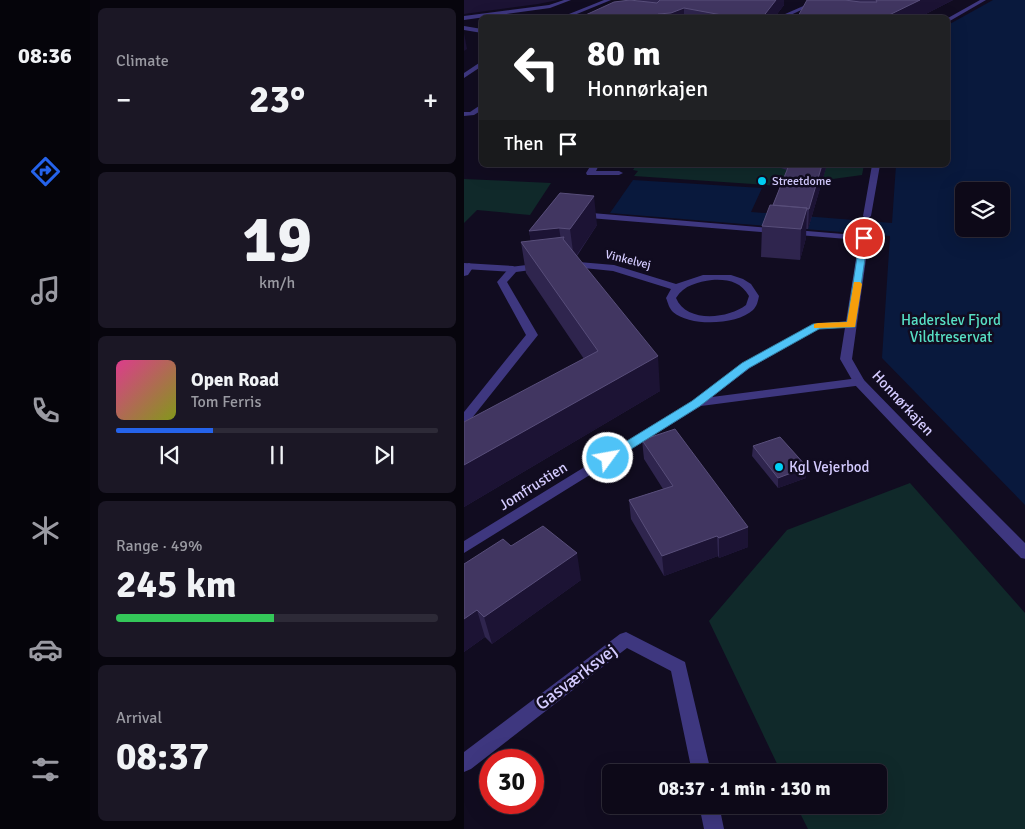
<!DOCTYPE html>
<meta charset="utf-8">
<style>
:root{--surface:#0d0918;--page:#1b1725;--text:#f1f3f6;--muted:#9a9aa2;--line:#2d2a37;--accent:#2563eb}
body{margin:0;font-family:Signika,sans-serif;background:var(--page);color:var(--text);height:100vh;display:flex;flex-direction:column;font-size:19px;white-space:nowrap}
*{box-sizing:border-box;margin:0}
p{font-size:16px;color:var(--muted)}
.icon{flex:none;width:28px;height:28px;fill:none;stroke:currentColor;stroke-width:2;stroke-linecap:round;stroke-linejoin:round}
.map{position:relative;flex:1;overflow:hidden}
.panel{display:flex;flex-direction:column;gap:8px;padding:8px;background:#07050d;width:374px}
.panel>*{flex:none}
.top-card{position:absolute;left:15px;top:15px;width:471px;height:152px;border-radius:8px;box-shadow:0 5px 20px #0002,0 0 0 1px var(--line);background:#202124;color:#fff;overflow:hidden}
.tools{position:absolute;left:491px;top:182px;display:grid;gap:10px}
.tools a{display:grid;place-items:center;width:55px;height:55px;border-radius:8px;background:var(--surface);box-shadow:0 5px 20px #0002,0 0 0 1px var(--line);font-size:25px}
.speed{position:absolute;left:15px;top:749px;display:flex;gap:10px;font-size:25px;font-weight:700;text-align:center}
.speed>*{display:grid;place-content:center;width:65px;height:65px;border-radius:50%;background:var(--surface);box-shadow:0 5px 20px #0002,0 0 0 1px var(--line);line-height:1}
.speed .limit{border:8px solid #d22;background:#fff;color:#111}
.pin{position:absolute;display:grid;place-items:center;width:42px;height:42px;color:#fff;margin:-21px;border:2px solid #fff;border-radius:50%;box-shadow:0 1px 5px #0007}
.me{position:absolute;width:55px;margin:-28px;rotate:58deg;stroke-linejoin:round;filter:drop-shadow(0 0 4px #0008)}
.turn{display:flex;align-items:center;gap:18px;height:105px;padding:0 25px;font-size:22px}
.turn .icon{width:65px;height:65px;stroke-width:2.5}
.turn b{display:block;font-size:35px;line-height:42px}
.then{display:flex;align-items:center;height:48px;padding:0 25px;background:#0003;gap:10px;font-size:19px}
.big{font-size:38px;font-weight:800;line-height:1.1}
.panel .widget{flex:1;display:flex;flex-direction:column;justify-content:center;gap:8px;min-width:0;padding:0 18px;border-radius:8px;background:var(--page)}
.panel .dial{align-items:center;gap:0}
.dial b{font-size:65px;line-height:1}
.song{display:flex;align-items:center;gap:15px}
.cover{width:60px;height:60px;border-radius:8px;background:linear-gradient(135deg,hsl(330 70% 55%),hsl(70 70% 35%))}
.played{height:5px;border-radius:2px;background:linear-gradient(90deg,var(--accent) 30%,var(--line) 30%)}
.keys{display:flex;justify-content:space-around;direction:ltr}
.heat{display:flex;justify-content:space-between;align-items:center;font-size:28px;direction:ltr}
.charge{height:8px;border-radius:4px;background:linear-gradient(90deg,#34c759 49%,var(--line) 0)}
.trip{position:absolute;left:138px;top:764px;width:285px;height:50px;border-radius:8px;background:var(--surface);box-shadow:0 5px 20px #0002,0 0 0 1px var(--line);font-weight:800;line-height:50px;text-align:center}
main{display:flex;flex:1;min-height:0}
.menu{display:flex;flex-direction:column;width:90px;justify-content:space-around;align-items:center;background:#05040a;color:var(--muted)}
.menu .icon{width:35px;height:35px}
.menu .on{color:var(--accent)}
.menu b{font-size:22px;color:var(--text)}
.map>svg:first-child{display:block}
</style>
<main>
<nav class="menu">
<b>08:36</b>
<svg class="icon on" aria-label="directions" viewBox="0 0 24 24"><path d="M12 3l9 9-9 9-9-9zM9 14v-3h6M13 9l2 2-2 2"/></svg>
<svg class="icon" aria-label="music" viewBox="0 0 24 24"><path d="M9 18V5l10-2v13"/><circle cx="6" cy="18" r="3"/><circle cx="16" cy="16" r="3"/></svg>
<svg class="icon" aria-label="phone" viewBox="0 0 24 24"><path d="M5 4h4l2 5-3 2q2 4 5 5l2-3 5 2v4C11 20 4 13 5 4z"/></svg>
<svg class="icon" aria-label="climate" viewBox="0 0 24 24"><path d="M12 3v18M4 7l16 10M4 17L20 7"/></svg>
<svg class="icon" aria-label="car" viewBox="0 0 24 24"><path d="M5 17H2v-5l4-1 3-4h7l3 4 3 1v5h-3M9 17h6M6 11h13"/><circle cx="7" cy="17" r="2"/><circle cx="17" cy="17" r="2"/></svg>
<svg class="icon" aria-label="filters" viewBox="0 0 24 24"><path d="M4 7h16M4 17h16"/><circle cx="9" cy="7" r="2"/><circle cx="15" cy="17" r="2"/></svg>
</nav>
<section class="panel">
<div class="widget"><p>Climate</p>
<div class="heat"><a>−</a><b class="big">23°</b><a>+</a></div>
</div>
<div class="widget dial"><b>19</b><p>km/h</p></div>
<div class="widget">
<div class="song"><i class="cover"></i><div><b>Open Road</b><p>Tom Ferris</p></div></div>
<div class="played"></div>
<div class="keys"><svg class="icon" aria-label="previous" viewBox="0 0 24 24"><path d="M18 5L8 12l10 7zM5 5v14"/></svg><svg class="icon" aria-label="pause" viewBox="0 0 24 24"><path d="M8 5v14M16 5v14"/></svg><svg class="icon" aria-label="next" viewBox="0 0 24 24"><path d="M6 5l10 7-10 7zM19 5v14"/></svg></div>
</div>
<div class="widget"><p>Range · 49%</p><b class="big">245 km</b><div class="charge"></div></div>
<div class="widget"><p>Arrival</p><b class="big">08:37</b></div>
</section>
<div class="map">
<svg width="562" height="829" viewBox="0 0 562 829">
<rect width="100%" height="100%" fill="#110c20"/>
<path fill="#10292a" d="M172,165H400L398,175L317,186L170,176L174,171L169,170Z
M0,179L87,183L66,215L13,210L0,223Z
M446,483L561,613V829H344L332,805H414V772H317L245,621L323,530Z"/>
<path fill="#09193d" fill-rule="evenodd" d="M529,0H561V505L418,358L426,236L146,213L169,180L298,188L287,212L428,223L432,165H484V25ZM500,191H538V229H500Z"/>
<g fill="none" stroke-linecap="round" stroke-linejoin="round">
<path fill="#3e377f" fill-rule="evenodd" d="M100,0H107L86,8L0,20V16L85,5Z
M516,0H522L484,22V18Z
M18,104V110L10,115L0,116V112H6Z
M408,165H416L407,216L403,219L399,216Z
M116,212L403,236L405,238L388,359L400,380L475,457L477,460L475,463H465L391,385L376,359L395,240L113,217L112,215Z
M103,261L150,265L212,284L239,275H267L279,279L287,284L295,296C294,301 293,306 289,310C273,325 226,327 209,312C205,308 204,303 202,298L207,289L149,271L100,266L98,264ZM248,280C264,279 277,282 285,296L282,305C264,319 222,323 212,298C220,285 234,282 248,280Z
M5,263L10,266L4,275L0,276V266Z
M79,263L84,266L82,268L52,272L43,282L74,335L4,423L0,424V412L62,335L33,282L46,267Z"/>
<path fill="#3e377f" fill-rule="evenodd" d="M353,0H359L320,18H312Z
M127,165H135L132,171H155L159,173L155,175H123L122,173Z
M0,263L49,266L54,269L49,272L0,269Z
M387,321L392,324L391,326L355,329L286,368L248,397L395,378L399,379L401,382L399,385L237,406L0,553V541L228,401L278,364L349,324Z
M470,456L475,457L562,544V559L557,558L465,463L463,460L465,457Z
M162,632L221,662L247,772H228L207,671L163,648L7,769L0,772V752L156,634Z
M235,805H255L260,829H240Z"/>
<path fill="#3e377f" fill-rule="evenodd" d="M140,0H147L103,18H95Z
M0,26L18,29V33L0,30Z
M18,61V66L0,78V73Z"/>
</g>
<path fill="#2f254e" d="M175,0H320V5L310,18H115Z
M343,0H489L454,18Z
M308,165H369L362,168L344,229H342V238L336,260L297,257L298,226L309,205L323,170Z
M96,193L133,225L113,256L196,391L0,507V422L120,359L62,273L57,242L67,241L65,231Z
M178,440L284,547L255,558L254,556L200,576L167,519L165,500L199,489L180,459Z
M289,446L342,478L314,488L288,456Z
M47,546L117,580L28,644L21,637L0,652V564Z"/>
<path fill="#1c1334" d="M0,0H94L74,4L0,14Z
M297,0H320V5L310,18H298Z
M456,0H489L454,18H421V17Z
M220,8V18H192L194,14Z
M0,33L3,49L0,51Z
M358,165H369L362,168L344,229L345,209Z
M130,196L133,225L110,259L106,229Z
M343,208L342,238L336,260L337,229Z
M95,228L100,258L70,260L65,231Z
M194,356L196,391L0,507V465Z
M343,467L342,478L314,488V478Z
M284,527V547L255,558V538Z
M253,536L254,556L200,576L198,556Z
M113,553L117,580L28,644L20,617Z
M13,610L21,637L0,652V619Z"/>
<path fill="#413661" stroke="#584e7a" d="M166,0L193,3L196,0H312L298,18H274L220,8L207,13L194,14L192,18H115L150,2Z
M343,0H381L396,2H413L412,0H456L421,17V18H333Z
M325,165H358L345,209H343V208L309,205Z
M96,193L130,196L106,229L95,228L65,231Z
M306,205L343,208L337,229L298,226Z
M100,237L99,239L194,356L0,465V422L134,351L57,242Z
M211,429L284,527L255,538L253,536L198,556L165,500L209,486L178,440Z
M316,437L343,467L314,478L289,446Z
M79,526L113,553L20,617L13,610L0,619V564L39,539L47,546Z"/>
<path fill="#4fc3f7" stroke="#337fa1" d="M400,235L404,238L391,327L355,329L285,368L236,406L148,461H140L138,458L140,455L228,401L278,363L349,324L383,322L396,238Z"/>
<path fill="#f59e0b" d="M390,282H396L398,284L391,327L350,328V324L354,323L383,322Z"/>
<g fill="#00d1f6" stroke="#110c20" stroke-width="2">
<circle cx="298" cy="181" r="5"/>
<circle cx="315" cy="467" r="5"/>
</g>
<g text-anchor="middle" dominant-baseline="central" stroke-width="5" stroke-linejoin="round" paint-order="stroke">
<g font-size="12" fill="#d4cbff" stroke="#110c20" text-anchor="start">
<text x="308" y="181">Streetdome</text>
</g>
<g font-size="12" fill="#d4cbff" stroke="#110c20">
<text transform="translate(164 260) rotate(14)">Vinkelvej</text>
</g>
<g font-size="15" fill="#57dfc4" stroke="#110c20">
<text x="487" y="320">Haderslev Fjord<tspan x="487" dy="17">Vildtreservat</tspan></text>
</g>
<g font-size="15" fill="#d4cbff" stroke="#110c20">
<text transform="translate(439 403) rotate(47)">Honnørkajen</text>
<text transform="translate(69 486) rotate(-32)">Jomfrustien</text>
</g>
<g font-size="15" fill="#d4cbff" stroke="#110c20" text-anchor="start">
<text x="325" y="467">Kgl Vejerbod</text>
</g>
<g font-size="18" fill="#d4cbff" stroke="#110c20">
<text transform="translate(112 677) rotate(-37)">Gasværksvej</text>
</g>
</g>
</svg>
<div class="tools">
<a><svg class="icon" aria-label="layers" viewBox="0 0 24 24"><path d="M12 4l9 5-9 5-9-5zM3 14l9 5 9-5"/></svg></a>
</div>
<div class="speed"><div class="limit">30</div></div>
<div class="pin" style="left:400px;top:238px;background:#d93025"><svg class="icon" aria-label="arrive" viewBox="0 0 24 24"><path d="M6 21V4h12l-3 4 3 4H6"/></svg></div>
<svg class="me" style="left:144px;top:458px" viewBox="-20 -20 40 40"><circle r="17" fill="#4fc3f7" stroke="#fff" stroke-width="3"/><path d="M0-11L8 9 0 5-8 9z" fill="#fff"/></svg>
<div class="trip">08:37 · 1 min · 130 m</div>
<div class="top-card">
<div class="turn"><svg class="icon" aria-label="left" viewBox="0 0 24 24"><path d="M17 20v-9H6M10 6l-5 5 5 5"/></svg><div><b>80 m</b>Honnørkajen</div></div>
<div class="then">Then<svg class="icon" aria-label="arrive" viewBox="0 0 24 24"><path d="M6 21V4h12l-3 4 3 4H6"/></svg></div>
</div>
</div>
</main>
